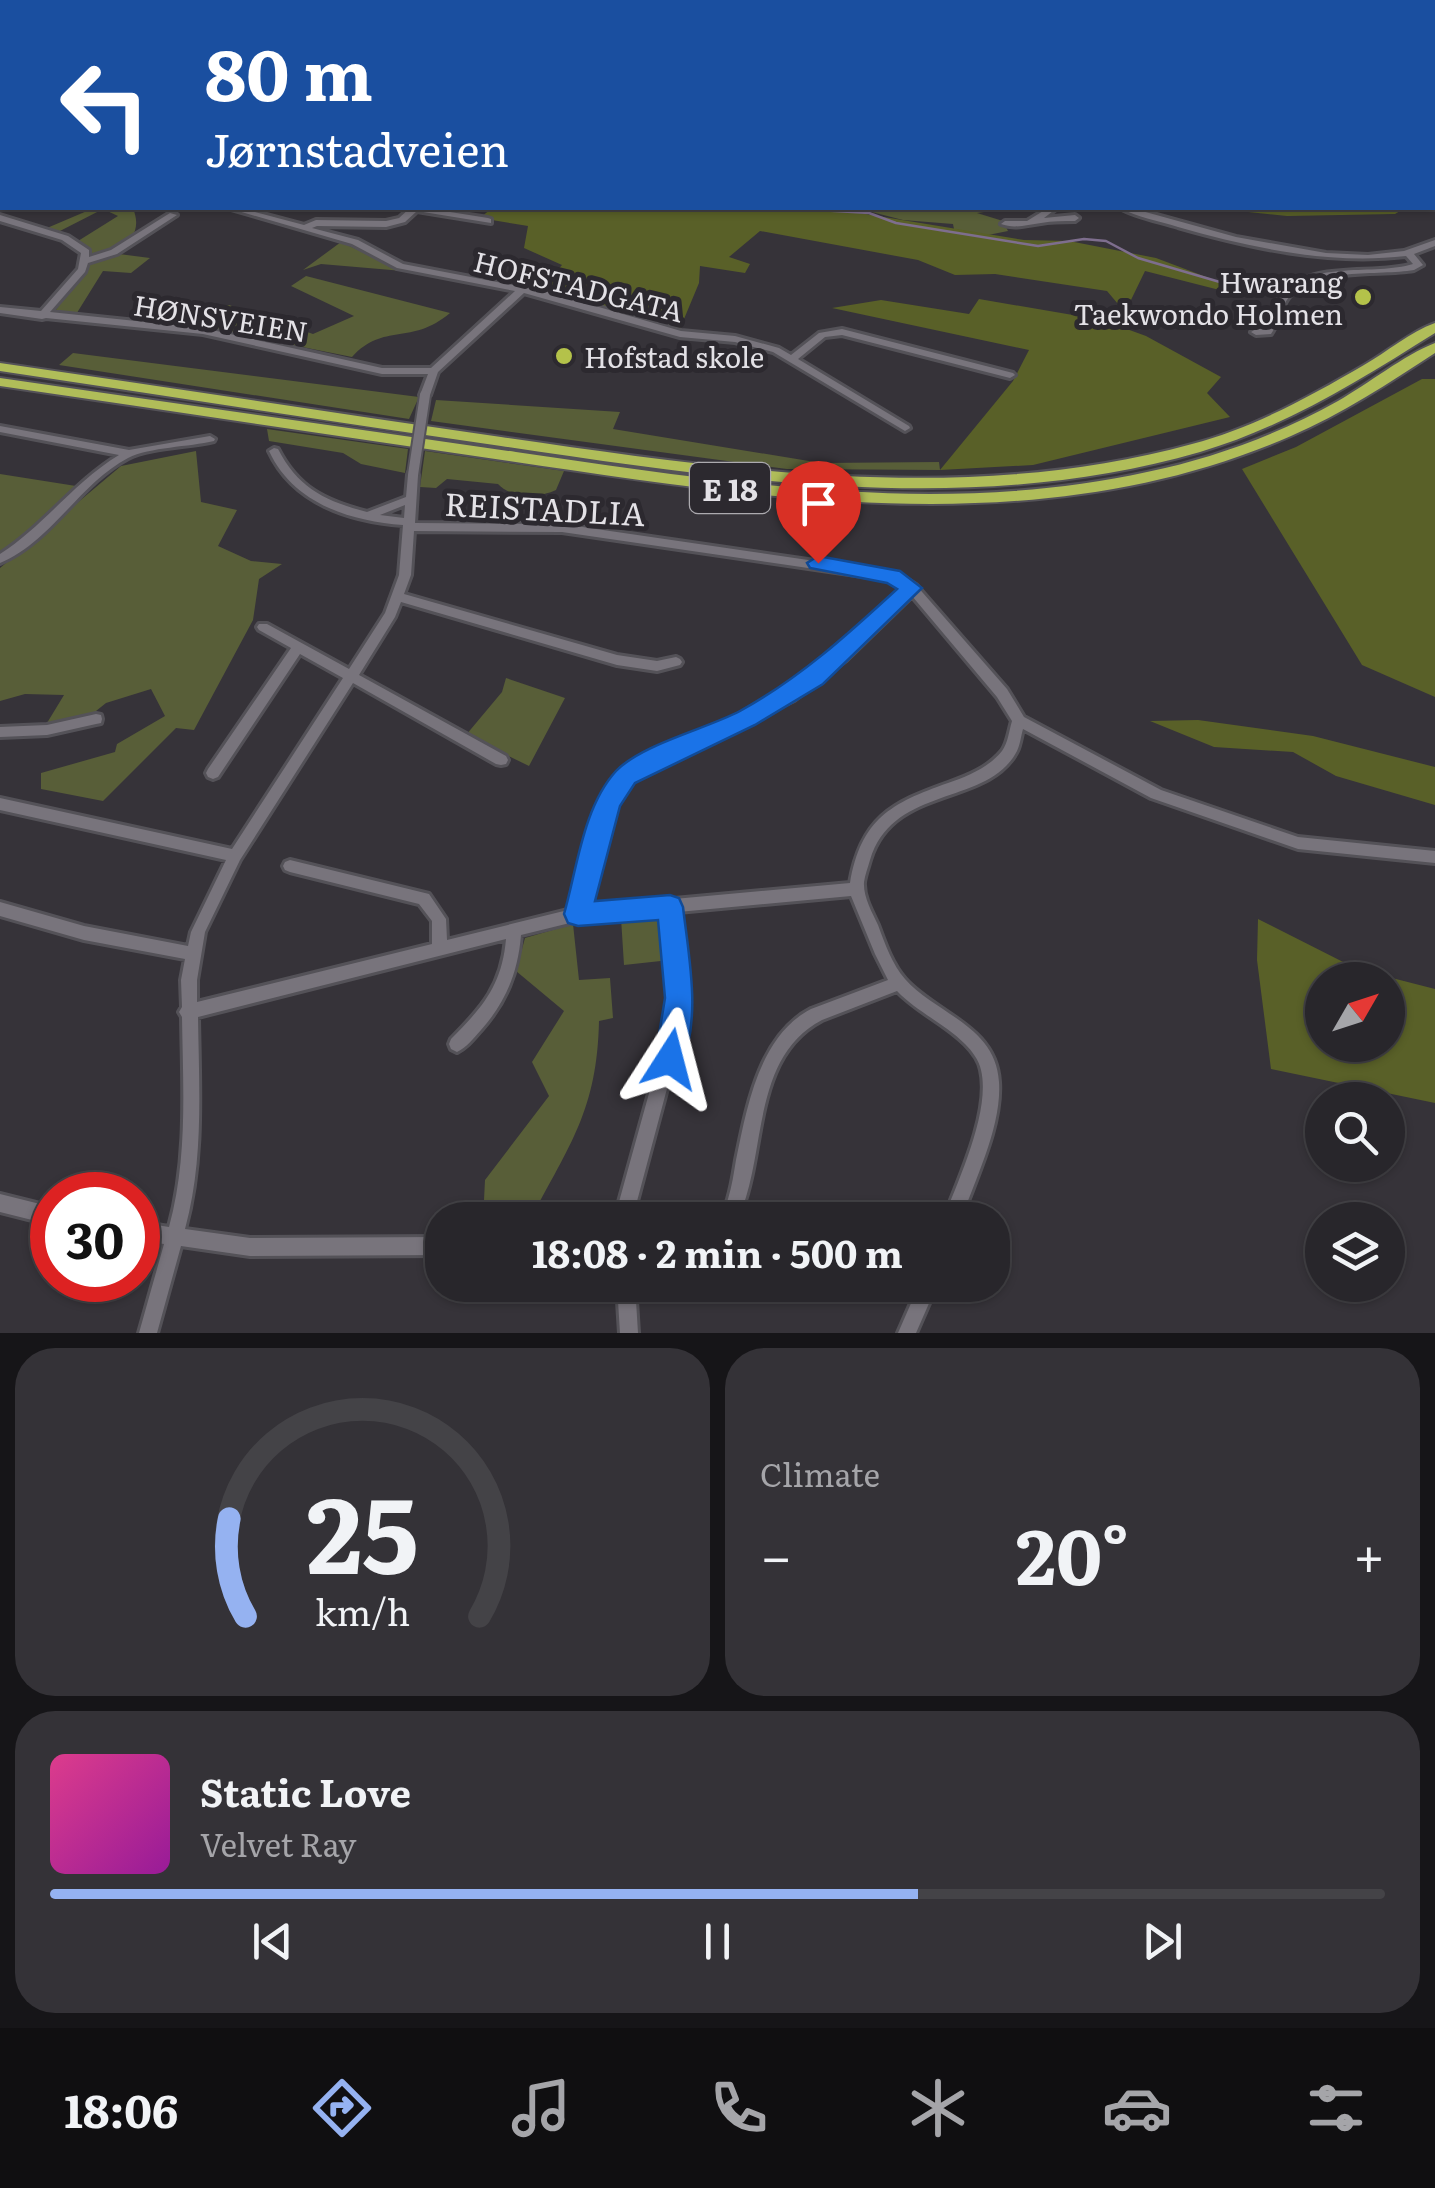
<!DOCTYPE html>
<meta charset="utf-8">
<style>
:root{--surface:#28262b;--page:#343237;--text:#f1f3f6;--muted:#a5a5a9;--line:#444347;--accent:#95b2f1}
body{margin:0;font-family:Literata,serif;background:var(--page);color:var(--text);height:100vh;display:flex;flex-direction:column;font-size:38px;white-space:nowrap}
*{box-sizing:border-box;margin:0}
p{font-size:32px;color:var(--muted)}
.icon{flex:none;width:55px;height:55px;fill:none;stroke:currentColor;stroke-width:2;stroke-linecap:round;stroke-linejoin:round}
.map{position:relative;height:1333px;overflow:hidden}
.side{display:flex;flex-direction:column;gap:15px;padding:15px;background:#161518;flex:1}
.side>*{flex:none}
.top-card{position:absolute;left:0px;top:0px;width:1435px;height:210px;box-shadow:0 2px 8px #0004,0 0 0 2px var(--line);background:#1a4fa0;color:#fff;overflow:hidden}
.needle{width:65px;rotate:51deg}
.tools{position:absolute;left:1305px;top:962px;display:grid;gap:20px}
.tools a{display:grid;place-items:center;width:100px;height:100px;border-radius:50%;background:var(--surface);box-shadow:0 2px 8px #0004,0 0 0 2px var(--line);font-size:50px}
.speed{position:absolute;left:30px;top:1172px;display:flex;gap:20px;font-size:50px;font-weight:700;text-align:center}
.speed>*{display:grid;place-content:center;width:130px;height:130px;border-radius:50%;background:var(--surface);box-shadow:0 2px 8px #0004,0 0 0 2px var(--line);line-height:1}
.speed .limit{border:15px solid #d22;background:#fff;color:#111}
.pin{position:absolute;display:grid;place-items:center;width:85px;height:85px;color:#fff;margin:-102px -42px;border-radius:50% 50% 50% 0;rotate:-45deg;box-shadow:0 0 10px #0007}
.pin .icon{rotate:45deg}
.me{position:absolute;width:110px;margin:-55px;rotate:9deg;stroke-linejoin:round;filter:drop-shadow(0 0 8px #0008)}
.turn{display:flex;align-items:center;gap:35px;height:210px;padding:0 40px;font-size:45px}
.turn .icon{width:130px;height:130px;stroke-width:2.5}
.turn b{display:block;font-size:70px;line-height:85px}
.big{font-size:75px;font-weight:700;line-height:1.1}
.side .card{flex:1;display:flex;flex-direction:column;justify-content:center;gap:15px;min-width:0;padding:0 35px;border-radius:40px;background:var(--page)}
.side .dial{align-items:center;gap:0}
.dial svg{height:260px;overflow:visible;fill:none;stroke:var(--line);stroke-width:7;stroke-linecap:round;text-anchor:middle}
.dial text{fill:var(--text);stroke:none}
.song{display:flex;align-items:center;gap:30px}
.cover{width:120px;height:120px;border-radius:15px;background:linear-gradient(135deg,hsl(330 70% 55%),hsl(300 70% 35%))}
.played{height:10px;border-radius:5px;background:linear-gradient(90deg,var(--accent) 65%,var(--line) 65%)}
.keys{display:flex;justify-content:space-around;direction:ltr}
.heat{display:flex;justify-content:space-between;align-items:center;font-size:55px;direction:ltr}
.side .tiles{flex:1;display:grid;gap:15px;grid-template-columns:1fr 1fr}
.card:last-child{grid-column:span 2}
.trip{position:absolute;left:425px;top:1202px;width:585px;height:100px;border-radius:40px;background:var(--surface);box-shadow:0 2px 8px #0004,0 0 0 2px var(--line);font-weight:700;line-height:100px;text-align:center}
.dock{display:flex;height:160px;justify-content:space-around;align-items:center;background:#100f11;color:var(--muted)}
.dock .icon{width:70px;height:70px}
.dock .current{color:var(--accent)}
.dock b{font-size:45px;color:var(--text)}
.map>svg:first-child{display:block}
</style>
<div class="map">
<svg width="1435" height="1333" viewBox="0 0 1435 1333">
<rect width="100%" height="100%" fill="#363339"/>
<path fill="#585e38" d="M94,208H133C141,229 133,237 119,254L150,258L131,273L103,271L75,316L53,314L89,262L90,255L78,241L118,216L103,209L58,232L47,228Z
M856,208H1012L977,213L1003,221L1008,231L988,235L954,229L953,224L903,220Z
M341,242L403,271L321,264L303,270Z
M306,276L450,313C411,346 384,322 352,357L209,328L223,306L229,305L313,334L354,316L291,286Z
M73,353L419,397L409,419L59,365Z
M436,400L620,412L613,429L821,463L939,462L940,470L787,469L431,421Z
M267,429L408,449L405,473L361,464L343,453L269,441Z
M196,451L201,502L237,510L218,546L251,561L282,564L259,579L253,620L194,730L176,728L103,801L41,789V773L115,752L117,744L165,716L151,689L106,703L91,715L47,723L64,695L25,694L0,701V568L121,466Z
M425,451L564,471L556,490C539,498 512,499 498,484L447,479L436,488L420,487Z
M0,474L76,486L26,540L0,560Z
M506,678L565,698L529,766L466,735L502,692Z
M666,913L670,960L624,965L621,918Z
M573,924L579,980L610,978L613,1018L599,1021C597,1110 570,1144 530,1220H483L485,1180L549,1096L532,1062L564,1011L516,971L525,938Z"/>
<path fill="#596028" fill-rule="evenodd" d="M492,208H829L1024,240L1069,241L1156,258L1246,292L1243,296L1145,271L1130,302L1116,316L1118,304L1107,291L995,274L955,275L918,260L760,231L729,257L750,264L745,273L700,266L699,283L679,331L538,292L562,265L524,248L528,226L480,218Z
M1210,208H1405L1395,214L1287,216Z
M979,299L1102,320L1146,336L1221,377L1207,393L1230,417L1033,465L940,470L1013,381L1029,350L832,308L881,300L969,314Z
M1422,379H1435V697L1362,665L1242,469L1296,447Z
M1198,720L1313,736L1435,767V805L1336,776L1293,752L1214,747L1150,721Z
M1258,919L1357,969L1435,989V1103L1271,1069L1257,960ZM1322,980H1388V1045H1322Z"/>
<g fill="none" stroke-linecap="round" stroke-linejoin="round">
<path stroke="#7e6e8e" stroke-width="2.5" d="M316,0L321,2
M783,208L869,213L896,223L1038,246L1084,239L1106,241L1138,258L1247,290L1284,284"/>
<defs>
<path id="minor" d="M95,0H106L101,2H92Z
M386,0H394L396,2H389Z
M932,0H938L939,2H933Z
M976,0H995L998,2H983Z
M1382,0H1389L1390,2H1384Z
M0,8H2V12H0Z
M1432,8H1435V12H1432Z
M0,24H2V28H0Z
M1432,24L1435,25V29L1432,28Z
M0,45H2V49L0,50Z
M0,97H2V102H0Z
M1432,98L1435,99V103H1432Z
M1432,116H1435V120H1432Z
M1432,128H1435V133H1432Z
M0,142H2V147H0Z
M228,208H240L304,225L316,220L386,221L399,218L410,208H425L488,218L491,219V223L417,211L405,222L386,227L317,226L312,228L358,240L403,264L544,291L681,331L735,336L779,348L791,355L819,333L842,329L1013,373L1015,375L1010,378L842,335L825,337L798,359L909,426L910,428L905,431L773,352L735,342L680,337L524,293L438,372L430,395L425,398L420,395L428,374H382L203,334L46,318L42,319L0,313V307L41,311L78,269L81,253L62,240L0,221V215L68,236L89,250V257L111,250L170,213L177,215L117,254L88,263L85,272L50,312L203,328L382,368H431L515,291L397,268L352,244Z
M1048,208H1057L1044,218L1075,215L1079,218L1075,221C1064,221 1052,221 1041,223C1027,225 1014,229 1001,224L1005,221H1027Z
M1120,208H1131L1236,237L1326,253L1368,255L1404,251L1435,240V246L1414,254L1423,265L1414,270C1379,276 1313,267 1289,297C1280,308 1279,323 1271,334L1256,335L1251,332L1256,329H1265C1271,318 1274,303 1283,293C1313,260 1374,276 1413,264L1406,256C1329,265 1252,248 1178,227C1159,221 1137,217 1120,208Z
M0,426L129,450L210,436L215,439L214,441C189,447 150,447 128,458C79,484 52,541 0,563V554C44,526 74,482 119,455L0,432Z
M274,448L278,449C298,488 325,501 367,512L406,497L408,475L409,472H417L418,475L415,523L562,524L897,573L916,585L1007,689L1024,717L1161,790L1298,837L1435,851V863L1298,849L1151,798L1023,729C1021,736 1020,745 1017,751C988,807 893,784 870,860C868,867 865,875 864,882C863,897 872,912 878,925C885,944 892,964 905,979C936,1014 996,1026 999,1082C1002,1126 975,1179 961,1220H943C958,1181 991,1111 981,1070C979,1060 972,1051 965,1044C944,1023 917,1012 897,991L822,1020C753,1056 766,1147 742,1209L736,1220H718C721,1213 726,1206 728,1199C732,1186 734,1172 736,1160C747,1107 759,1036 811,1009L888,980L875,954L851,896L678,912L687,998L685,1021L632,1220H614L669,1021L671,998L663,913L578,921L521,935C518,972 506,1002 481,1030C473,1039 467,1047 457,1052L451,1049L449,1044L451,1039C483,1007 502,985 506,939L198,1017C199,1088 204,1160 185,1229L250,1238L442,1237V1255L250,1256L181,1246L157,1333H139L164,1244L138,1240V1222L169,1227C188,1158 183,1087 182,1017L179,1012L182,1007L181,980L185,959L84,940L0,916V902L84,926L188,946L191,932L226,860L0,810V798L232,849L343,678L300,654L218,777L213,779L208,777L206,773L208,769L291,648L259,630L257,627L259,624H267L349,669L385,613L399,575L403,525C349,521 293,503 269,451ZM405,505L404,518L380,515ZM414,531L562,532L890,580L904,589L838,654L784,692L622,772L601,802L572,909L447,940L446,919L429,894L290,860L285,862L283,866L285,870L290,872L419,904L432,921V944L197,1002V980L205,932L240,860L353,683L496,764L501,765L506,764L508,760L506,756L359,675L395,617L401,602L617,665L657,671L680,665L682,662L680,659L676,657L657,661L617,655L404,594L411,575ZM912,596L997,697L1012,721C1009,731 1008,743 1002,751C988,768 968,776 948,783C891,803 861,819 850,883L587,907L614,804L632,780L794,700L846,660Z
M96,714L101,715L102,719L101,723L96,724L47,735L0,737V727L47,725Z
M0,1194L52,1207V1225L0,1212Z
M617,1285H635L638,1333H620Z
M919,1285H937L916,1333H898Z"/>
<path id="highway" d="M1435,323V333C1360,380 1285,427 1200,452C973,518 730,480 501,446C334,422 167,396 0,371V363C167,387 334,413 501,437C729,470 967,506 1192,444C1253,428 1309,397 1364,365C1387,352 1410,332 1435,323Z
M1435,343V353C1389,383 1342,414 1291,436C1041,545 769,499 509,461C339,436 170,411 0,386V378C172,403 344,427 516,452C726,482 937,518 1147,472C1214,458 1279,434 1338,401C1368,384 1404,355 1435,343Z"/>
</defs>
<use href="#minor" stroke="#545258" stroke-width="6"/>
<use href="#highway" stroke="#545258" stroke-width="4"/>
<use href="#minor" fill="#78747c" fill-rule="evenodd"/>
<use href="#highway" fill="#b0bd59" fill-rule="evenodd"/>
<defs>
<path id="minor-bridge" d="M413,475L425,395"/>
</defs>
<use href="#minor-bridge" stroke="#545258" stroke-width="14" stroke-linecap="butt"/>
<use href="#minor-bridge" stroke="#78747c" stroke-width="10"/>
</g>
<path fill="#1a73e8" stroke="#114b97" stroke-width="2.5" d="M818,556L900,571L922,588L823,684L755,725L635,783L620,806L595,901L670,895L679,898L683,907C689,959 702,1019 680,1069L670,1074L660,1069L655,1059L665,998L658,920L578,926L568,923L564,914C577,869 583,807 616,771C642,744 706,729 740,711C800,678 847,635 897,589L887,583L810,568L807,563Z"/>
<g fill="#b4c24a" stroke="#2c292f" stroke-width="4">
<circle cx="1363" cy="297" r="10"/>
<circle cx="564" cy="356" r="10"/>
</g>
<g text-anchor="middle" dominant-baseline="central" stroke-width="10" stroke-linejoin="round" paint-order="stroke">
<g font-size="28" fill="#e3e1e6" stroke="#2c292f" text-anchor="end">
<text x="1343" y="281">Hwarang<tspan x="1343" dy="32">Taekwondo Holmen</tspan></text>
<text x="584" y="356" text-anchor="start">Hofstad skole</text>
</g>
<g font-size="28" fill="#e3e1e6" stroke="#2c292f">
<text transform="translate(579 285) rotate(14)">HOFSTADGATA</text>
<text transform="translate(221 317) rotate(9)">HØNSVEIEN</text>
</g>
<rect fill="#2c292f" stroke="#acaaaf" stroke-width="2.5" x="690" y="463" width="80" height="50" rx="8"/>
<g font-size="30" font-weight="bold" fill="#e3e1e6">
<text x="730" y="488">E 18</text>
</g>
<g font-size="32" fill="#e3e1e6" stroke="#2c292f">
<text transform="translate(545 507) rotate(3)">REISTADLIA</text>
</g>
</g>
</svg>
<div class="tools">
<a><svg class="needle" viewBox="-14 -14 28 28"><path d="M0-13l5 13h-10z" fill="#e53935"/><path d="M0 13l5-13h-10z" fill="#a5a5a9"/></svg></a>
<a><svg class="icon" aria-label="search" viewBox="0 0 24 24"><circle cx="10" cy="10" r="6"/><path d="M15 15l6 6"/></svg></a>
<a><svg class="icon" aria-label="layers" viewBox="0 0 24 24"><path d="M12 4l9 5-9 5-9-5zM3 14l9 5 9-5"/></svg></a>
</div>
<div class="speed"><div class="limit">30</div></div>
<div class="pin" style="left:818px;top:563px;background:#d93025"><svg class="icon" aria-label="arrive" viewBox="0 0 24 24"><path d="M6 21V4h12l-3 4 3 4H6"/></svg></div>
<svg class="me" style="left:670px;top:1059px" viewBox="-20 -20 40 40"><path d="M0-17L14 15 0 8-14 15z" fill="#1a73e8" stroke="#fff" stroke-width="4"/></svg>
<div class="trip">18:08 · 2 min · 500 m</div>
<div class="top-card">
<div class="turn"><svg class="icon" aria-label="left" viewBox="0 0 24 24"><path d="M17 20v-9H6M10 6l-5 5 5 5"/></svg><div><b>80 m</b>Jørnstadveien</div></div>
</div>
</div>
<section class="side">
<div class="tiles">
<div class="card dial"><svg viewBox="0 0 100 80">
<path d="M14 69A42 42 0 1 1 86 69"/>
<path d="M14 69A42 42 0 0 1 9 39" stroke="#95b2f1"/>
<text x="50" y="56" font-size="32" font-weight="700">25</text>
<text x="50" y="72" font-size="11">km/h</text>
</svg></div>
<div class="card"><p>Climate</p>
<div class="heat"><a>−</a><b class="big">20°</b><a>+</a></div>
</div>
<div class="card">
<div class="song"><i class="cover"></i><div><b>Static Love</b><p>Velvet Ray</p></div></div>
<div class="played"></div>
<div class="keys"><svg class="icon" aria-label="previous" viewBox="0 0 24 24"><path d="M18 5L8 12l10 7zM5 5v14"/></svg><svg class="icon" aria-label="pause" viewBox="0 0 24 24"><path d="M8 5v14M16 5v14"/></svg><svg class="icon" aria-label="next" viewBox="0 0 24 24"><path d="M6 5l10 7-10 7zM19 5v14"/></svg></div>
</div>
</div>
</section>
<nav class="dock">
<b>18:06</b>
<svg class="icon current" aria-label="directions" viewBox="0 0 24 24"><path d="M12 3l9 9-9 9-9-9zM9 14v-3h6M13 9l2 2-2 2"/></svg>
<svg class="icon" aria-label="music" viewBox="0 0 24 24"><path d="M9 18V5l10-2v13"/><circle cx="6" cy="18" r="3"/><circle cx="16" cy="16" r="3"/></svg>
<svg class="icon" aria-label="phone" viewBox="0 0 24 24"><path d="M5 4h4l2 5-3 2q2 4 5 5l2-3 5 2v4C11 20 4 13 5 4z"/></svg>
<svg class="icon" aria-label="climate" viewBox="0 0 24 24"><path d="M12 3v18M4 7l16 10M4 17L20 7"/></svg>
<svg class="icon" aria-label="car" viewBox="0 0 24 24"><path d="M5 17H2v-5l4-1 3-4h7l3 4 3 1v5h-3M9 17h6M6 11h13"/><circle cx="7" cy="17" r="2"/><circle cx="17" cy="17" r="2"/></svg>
<svg class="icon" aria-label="filters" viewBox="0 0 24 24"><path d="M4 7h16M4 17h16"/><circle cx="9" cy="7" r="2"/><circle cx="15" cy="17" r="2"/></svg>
</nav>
